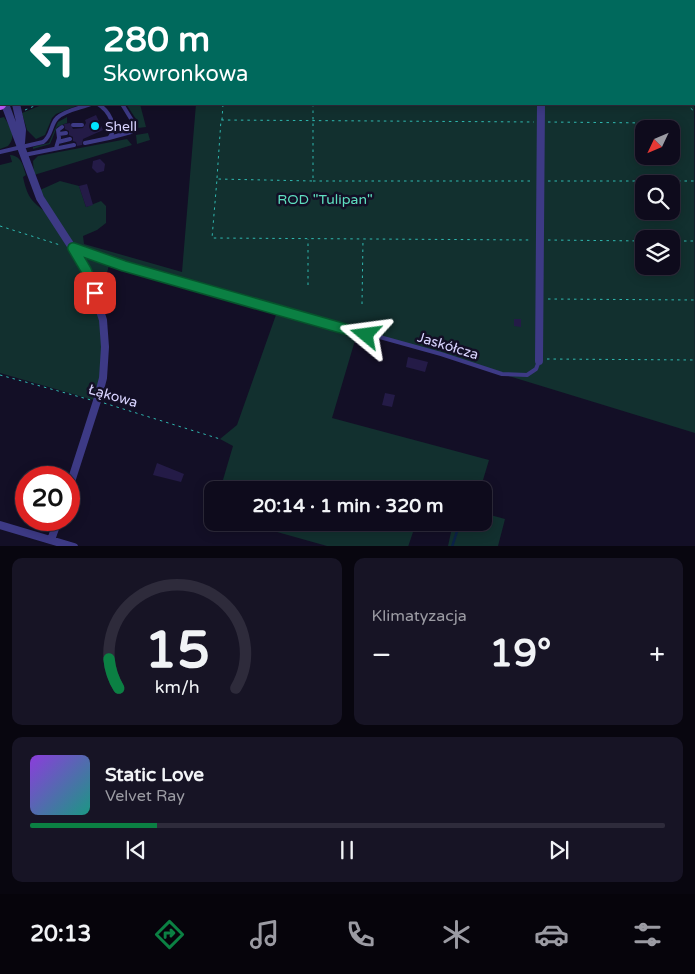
<!DOCTYPE html>
<html lang="pl">
<meta charset="utf-8">
<style>
:root{--surface:#0e0b1c;--page:#171425;--text:#f1f3f6;--muted:#9b9ba3;--line:#2e2b3b;--accent:#0b8043}
body{margin:0;font-family:"Varela Round",sans-serif;background:var(--page);color:var(--text);height:100vh;display:flex;flex-direction:column;font-size:19px;white-space:nowrap}
*{box-sizing:border-box;margin:0}
p{font-size:16px;color:var(--muted)}
.icon{flex:none;width:28px;height:28px;fill:none;stroke:currentColor;stroke-width:2;stroke-linecap:round;stroke-linejoin:round}
.map{position:relative;height:546px;overflow:hidden}
.sheet{display:flex;flex-direction:column;gap:12px;padding:12px;background:#08060f;flex:1}
.sheet>*{flex:none}
.top-card{position:absolute;left:0px;top:0px;width:695px;height:105px;box-shadow:0 2px 12px #0003,0 0 0 1px var(--line);background:#00695c;color:#fff;overflow:hidden}
.needle{width:32px;rotate:226deg}
.fabs{position:absolute;left:635px;top:120px;display:grid;gap:10px}
.fabs a{display:grid;place-items:center;width:45px;height:45px;border-radius:10px;background:var(--surface);box-shadow:0 2px 12px #0003,0 0 0 1px var(--line);font-size:25px}
.speed{position:absolute;left:15px;top:466px;display:flex;gap:10px;font-size:25px;font-weight:700;text-align:center}
.speed>*{display:grid;place-content:center;width:65px;height:65px;border-radius:50%;background:var(--surface);box-shadow:0 2px 12px #0003,0 0 0 1px var(--line);line-height:1}
.speed .limit{border:8px solid #d22;background:#fff;color:#111}
.pin{position:absolute;display:grid;place-items:center;width:42px;height:42px;color:#fff;margin:-21px;border-radius:10px;box-shadow:0 2px 8px #0006}
.me{position:absolute;width:55px;margin:-28px;rotate:286deg;stroke-linejoin:round;filter:drop-shadow(0 0 4px #0008)}
.turn{display:flex;align-items:center;gap:18px;height:105px;padding:0 20px;font-size:22px}
.turn .icon{width:65px;height:65px;stroke-width:2.5}
.turn b{display:block;font-size:35px;line-height:42px}
.big{font-size:38px;font-weight:700;line-height:1.1}
.sheet .card{flex:1;display:flex;flex-direction:column;justify-content:center;gap:8px;min-width:0;padding:0 18px;border-radius:10px;background:var(--page)}
.sheet .dial{align-items:center;gap:0}
.dial svg{height:130px;overflow:visible;fill:none;stroke:var(--line);stroke-width:7;stroke-linecap:round;text-anchor:middle}
.dial text{fill:var(--text);stroke:none}
.song{display:flex;align-items:center;gap:15px}
.cover{width:60px;height:60px;border-radius:8px;background:linear-gradient(135deg,hsl(270 70% 55%),hsl(170 70% 35%))}
.played{height:5px;border-radius:2px;background:linear-gradient(90deg,var(--accent) 20%,var(--line) 20%)}
.keys{display:flex;justify-content:space-around;direction:ltr}
.heat{display:flex;justify-content:space-between;align-items:center;font-size:28px;direction:ltr}
.sheet .tiles{flex:1;display:grid;gap:12px;grid-template-columns:1fr 1fr}
.card:last-child{grid-column:span 2}
.trip{position:absolute;left:204px;top:481px;width:288px;height:50px;border-radius:10px;background:var(--surface);box-shadow:0 2px 12px #0003,0 0 0 1px var(--line);font-weight:700;line-height:50px;text-align:center}
.dock{display:flex;height:80px;justify-content:space-around;align-items:center;background:#06040b;color:var(--muted)}
.dock .icon{width:35px;height:35px}
.dock .on{color:var(--accent)}
.dock b{font-size:22px;color:var(--text)}
.map>svg:first-child{display:block}
</style>
<div class="map">
<svg width="695" height="547" viewBox="0 0 695 547">
<rect width="100%" height="100%" fill="#130f26"/>
<path fill="#12302f" fill-rule="evenodd" d="M52,0H147V1H52Z
M420,0H694L416,1Z
M694,39L695,433L254,298L110,262L98,304L105,347L97,401L0,373V165L12,162L10,155C22,156 23,166 26,175L23,177C28,199 31,201 52,217L53,214L40,190L60,181L79,186L86,207L101,201L106,206V223L97,230L83,236L84,244L182,272L196,104H694ZM644,129H671V156H644ZM644,184H671V211H644ZM644,239H671V266H644Z
M44,104H81L56,114L52,118L45,135L36,139L27,130L22,113Z
M126,104H140L146,127L138,128V122Z
M4,117C10,127 17,136 8,146L0,149V118Z
M67,117V123L57,127L50,144L33,149V147L49,143L58,122Z
M148,133L150,140L137,144L136,135Z
M127,139L132,145L34,175L33,161L38,156Z
M277,312L356,337L332,418L489,460L480,490H220L233,446L220,439L237,425Z
M483,513L505,519L498,546H448L453,523L482,522Z
M245,523H416L408,547L327,546Z"/>
<g fill="none" stroke-linecap="round" stroke-linejoin="round">
<path stroke="#0c2248" stroke-width="2.5" d="M452,547L460,522"/>
</g>
<path fill="#241b47" d="M96,115L103,130L83,139L82,145L77,146L76,142L73,141V137L69,135V131L65,129L64,124L70,123L73,129L83,128L86,123L85,120Z
M100,159L105,164L104,171L97,173L92,168L93,161Z
M87,184L93,205L86,207L79,186Z
M514,319H521V327L514,326Z
M408,357L428,362L425,372L406,367Z
M385,393L395,395L392,407L382,405Z
M157,463L184,474L181,482L153,475Z"/>
<g fill="none" stroke-linecap="round" stroke-linejoin="round">
<path stroke="#2fb8b0" stroke-width="1" stroke-dasharray="2.5 4" stroke-linecap="butt" d="M300,1L304,0
M305,1L310,0
M420,1L424,0
M0,76H1
M0,78H1
M313,104V181L217,179L212,238L531,240
M686,104L695,112
M25,110L39,104
M222,120L223,104
M548,122L650,123
M217,178L221,120L534,122
M313,181H532
M548,181H695
M0,226L60,245
M548,240L644,241
M671,241H695
M308,285V239
M548,299L695,300
M362,304L363,240
M547,359L695,360
M0,375L91,400
M104,403L220,439"/>
<path stroke="#3d3a85" stroke-width="4" d="M73,125H82
M59,134L66,133
M109,138L131,132L134,128L133,122L122,104
M58,142L70,139
M85,143L109,138C119,127 108,110 98,104
M56,148L59,138L58,130L62,127
M0,152L43,142C52,136 50,125 57,118C65,110 81,108 91,104
M24,155L74,145
M75,249L124,266L441,354L502,374L527,375L536,369L539,361"/>
<path stroke="#3d3a85" stroke-width="8" d="M40,0L41,1
M251,1L256,0
M0,62L1,60
M5,104L40,198L86,269L103,320L105,347L103,378L97,401L69,488
M16,104L22,130L21,143
M539,361L541,104
M0,525L74,547
M51,540L58,520"/>
<path stroke="#c25bff" stroke-width="12" d="M344,1L349,0
M371,1L376,0
M0,89H1
M0,104L1,103"/>
</g>
<g fill="none" stroke-linecap="round" stroke-linejoin="round">
<defs>
<path id="route" d="M95,293L86,270L73,248L124,266L366,335"/>
</defs>
<use href="#route" stroke="#07532c" stroke-width="12"/>
<use href="#route" stroke="#0b8043" stroke-width="9"/>
</g>
<circle fill="#00e5ff" stroke="#130f26" stroke-width="2" cx="95" cy="126" r="5"/>
<g text-anchor="middle" dominant-baseline="central" stroke-width="5" stroke-linejoin="round" paint-order="stroke">
<g font-size="14" fill="#d9d4ff" stroke="#130f26" text-anchor="start">
<text x="105" y="126">Shell</text>
</g>
<g font-size="14" fill="#5fe0c0" stroke="#130f26">
<text x="325" y="199">ROD "Tulipan"</text>
</g>
<g font-size="14" fill="#d9d4ff" stroke="#130f26">
<text transform="translate(448 346) rotate(17)">Jaskółcza</text>
<text transform="translate(113 396) rotate(16)">Łąkowa</text>
</g>
</g>
</svg>
<div class="fabs">
<a><svg class="needle" viewBox="-14 -14 28 28"><path d="M0-13l5 13h-10z" fill="#e53935"/><path d="M0 13l5-13h-10z" fill="#9b9ba3"/></svg></a>
<a><svg class="icon" aria-label="search" viewBox="0 0 24 24"><circle cx="10" cy="10" r="6"/><path d="M15 15l6 6"/></svg></a>
<a><svg class="icon" aria-label="layers" viewBox="0 0 24 24"><path d="M12 4l9 5-9 5-9-5zM3 14l9 5 9-5"/></svg></a>
</div>
<div class="speed"><div class="limit">20</div></div>
<div class="pin" style="left:95px;top:293px;background:#d93025"><svg class="icon" aria-label="arrive" viewBox="0 0 24 24"><path d="M6 21V4h12l-3 4 3 4H6"/></svg></div>
<svg class="me" style="left:366px;top:335px" viewBox="-20 -20 40 40"><path d="M0-17L14 15 0 8-14 15z" fill="#0b8043" stroke="#fff" stroke-width="4"/></svg>
<div class="trip">20:14 · 1 min · 320 m</div>
<div class="top-card">
<div class="turn"><svg class="icon" aria-label="left" viewBox="0 0 24 24"><path d="M17 20v-9H6M10 6l-5 5 5 5"/></svg><div><b>280 m</b>Skowronkowa</div></div>
</div>
</div>
<section class="sheet">
<div class="tiles">
<div class="card dial"><svg viewBox="0 0 100 80">
<path d="M14 69A42 42 0 1 1 86 69"/>
<path d="M14 69A42 42 0 0 1 8 51" stroke="#0b8043"/>
<text x="50" y="56" font-size="32" font-weight="700">15</text>
<text x="50" y="72" font-size="11">km/h</text>
</svg></div>
<div class="card"><p>Klimatyzacja</p>
<div class="heat"><a>−</a><b class="big">19°</b><a>+</a></div>
</div>
<div class="card">
<div class="song"><i class="cover"></i><div><b>Static Love</b><p>Velvet Ray</p></div></div>
<div class="played"></div>
<div class="keys"><svg class="icon" aria-label="previous" viewBox="0 0 24 24"><path d="M18 5L8 12l10 7zM5 5v14"/></svg><svg class="icon" aria-label="pause" viewBox="0 0 24 24"><path d="M8 5v14M16 5v14"/></svg><svg class="icon" aria-label="next" viewBox="0 0 24 24"><path d="M6 5l10 7-10 7zM19 5v14"/></svg></div>
</div>
</div>
</section>
<nav class="dock">
<b>20:13</b>
<svg class="icon on" aria-label="directions" viewBox="0 0 24 24"><path d="M12 3l9 9-9 9-9-9zM9 14v-3h6M13 9l2 2-2 2"/></svg>
<svg class="icon" aria-label="music" viewBox="0 0 24 24"><path d="M9 18V5l10-2v13"/><circle cx="6" cy="18" r="3"/><circle cx="16" cy="16" r="3"/></svg>
<svg class="icon" aria-label="phone" viewBox="0 0 24 24"><path d="M5 4h4l2 5-3 2q2 4 5 5l2-3 5 2v4C11 20 4 13 5 4z"/></svg>
<svg class="icon" aria-label="climate" viewBox="0 0 24 24"><path d="M12 3v18M4 7l16 10M4 17L20 7"/></svg>
<svg class="icon" aria-label="car" viewBox="0 0 24 24"><path d="M5 17H2v-5l4-1 3-4h7l3 4 3 1v5h-3M9 17h6M6 11h13"/><circle cx="7" cy="17" r="2"/><circle cx="17" cy="17" r="2"/></svg>
<svg class="icon" aria-label="filters" viewBox="0 0 24 24"><path d="M4 7h16M4 17h16"/><circle cx="9" cy="7" r="2"/><circle cx="15" cy="17" r="2"/></svg>
</nav>
